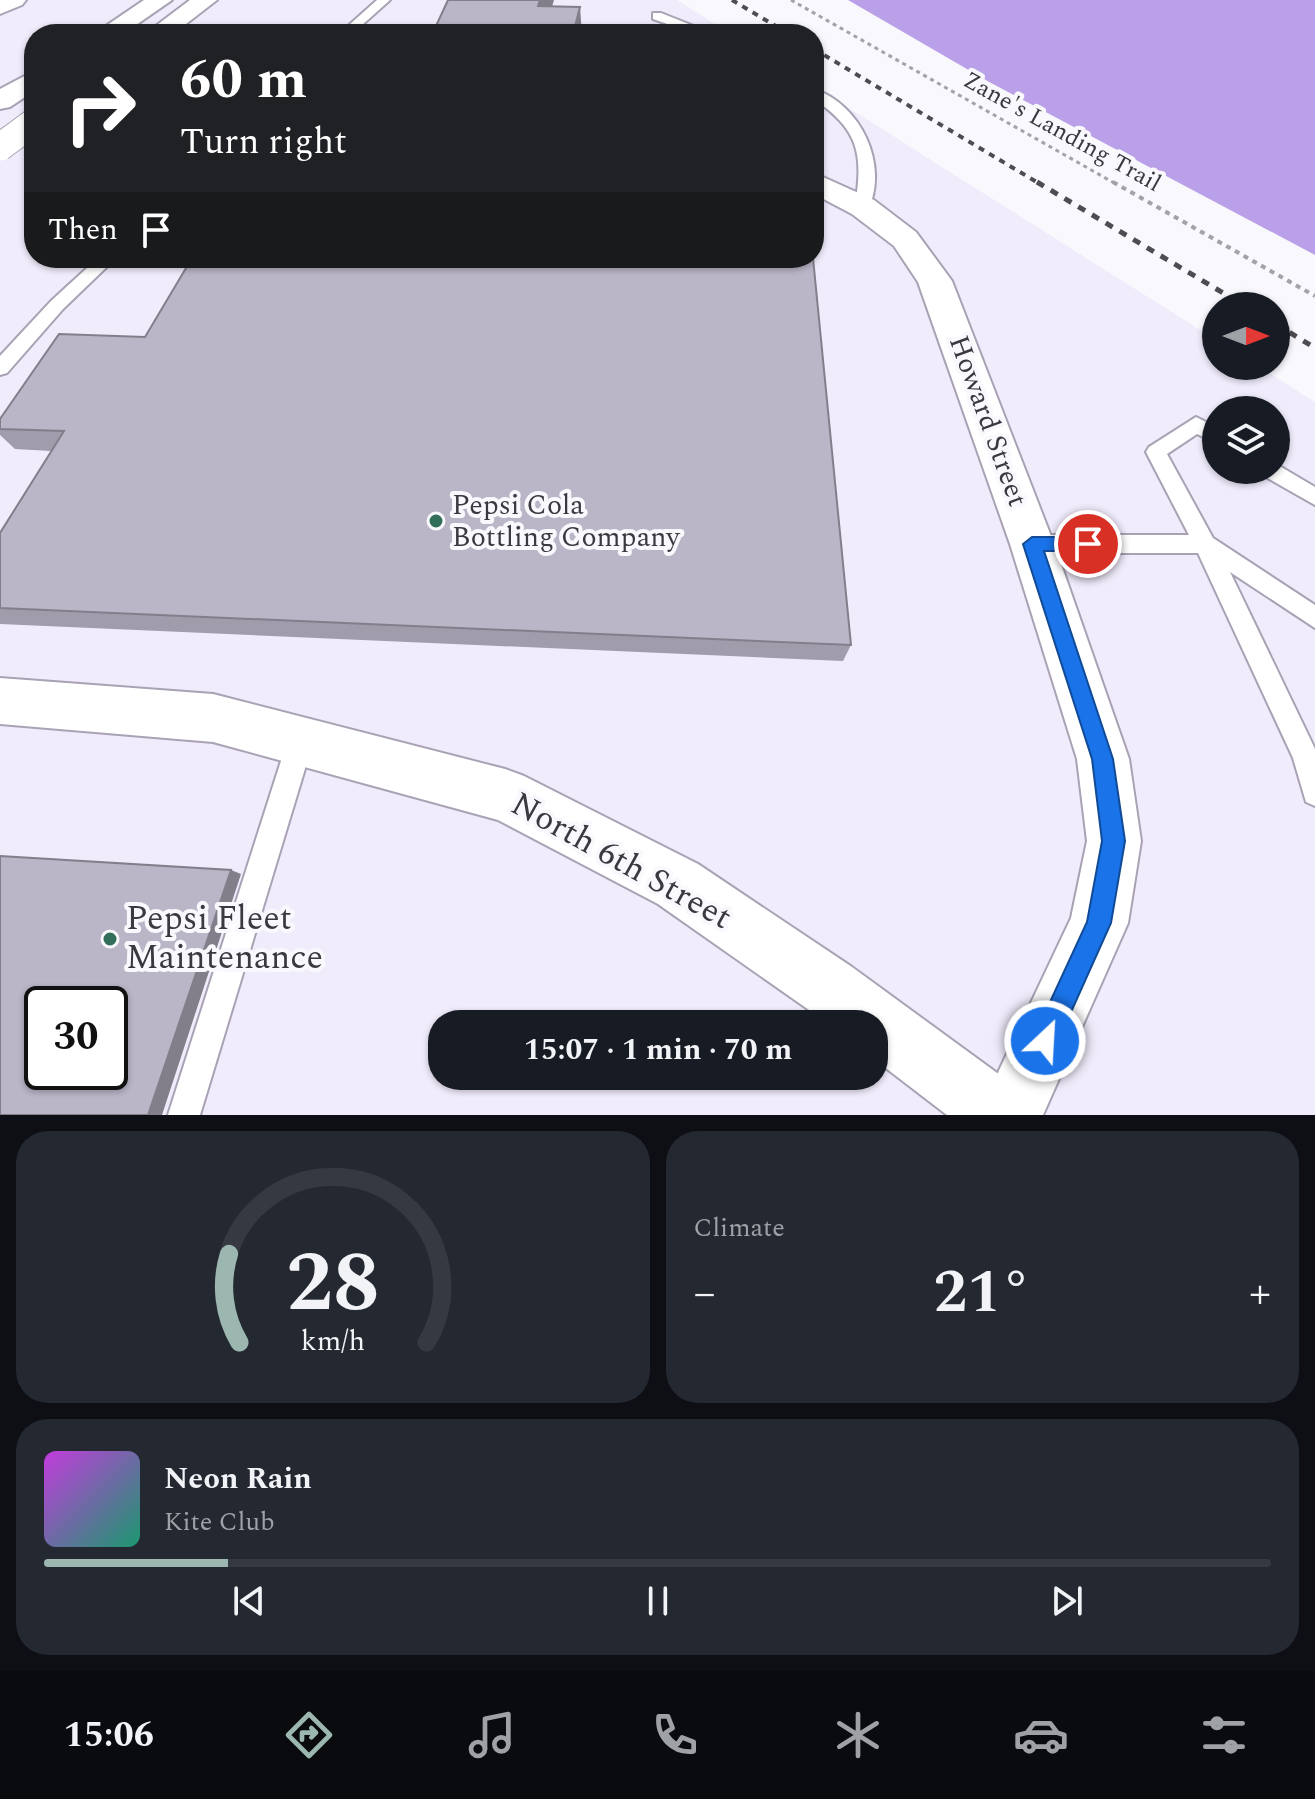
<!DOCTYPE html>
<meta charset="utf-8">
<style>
:root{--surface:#171b24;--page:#242831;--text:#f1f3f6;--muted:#9ea1a6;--line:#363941;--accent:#9bb7af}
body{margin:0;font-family:Spectral,serif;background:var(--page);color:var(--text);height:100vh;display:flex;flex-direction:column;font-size:30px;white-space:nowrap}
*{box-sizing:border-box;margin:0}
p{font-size:26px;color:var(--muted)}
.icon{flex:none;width:44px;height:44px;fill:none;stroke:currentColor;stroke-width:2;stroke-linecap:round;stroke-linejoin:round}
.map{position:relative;height:1115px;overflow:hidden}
.details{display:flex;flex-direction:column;gap:16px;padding:16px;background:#0d0f14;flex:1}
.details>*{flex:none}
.hud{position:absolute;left:24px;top:24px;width:800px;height:244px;border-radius:32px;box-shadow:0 2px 6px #0004;background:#202124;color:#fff;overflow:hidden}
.needle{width:52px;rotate:90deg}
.controls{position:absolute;left:1202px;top:292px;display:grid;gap:16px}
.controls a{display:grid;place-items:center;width:88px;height:88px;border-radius:50%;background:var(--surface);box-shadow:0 2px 6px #0004;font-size:40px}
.speed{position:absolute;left:24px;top:986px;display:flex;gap:16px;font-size:40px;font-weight:700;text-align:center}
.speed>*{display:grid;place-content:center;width:104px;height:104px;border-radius:50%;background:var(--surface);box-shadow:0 2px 6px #0004;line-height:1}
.speed .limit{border:4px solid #111;border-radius:12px;background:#fff;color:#111}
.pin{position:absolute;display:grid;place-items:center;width:68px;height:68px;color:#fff;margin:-34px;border:4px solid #fff;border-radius:50%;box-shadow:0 2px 8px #0007}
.me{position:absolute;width:88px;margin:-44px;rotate:25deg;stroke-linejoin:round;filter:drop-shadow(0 0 6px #0008)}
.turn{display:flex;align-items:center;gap:28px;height:168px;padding:0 24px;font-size:36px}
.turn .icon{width:104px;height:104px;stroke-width:2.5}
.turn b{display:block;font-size:56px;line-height:68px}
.then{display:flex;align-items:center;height:76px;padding:0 24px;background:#0003;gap:16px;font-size:30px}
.big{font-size:60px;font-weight:700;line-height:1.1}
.details .tile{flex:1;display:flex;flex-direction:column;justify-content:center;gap:12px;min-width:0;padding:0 28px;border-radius:32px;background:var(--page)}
.details .dial{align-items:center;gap:0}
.dial svg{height:208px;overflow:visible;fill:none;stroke:var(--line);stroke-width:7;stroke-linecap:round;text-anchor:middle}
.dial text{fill:var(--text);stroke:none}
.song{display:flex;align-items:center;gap:24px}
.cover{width:96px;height:96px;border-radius:12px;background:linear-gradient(135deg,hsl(290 70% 55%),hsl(160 70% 35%))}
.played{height:8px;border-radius:4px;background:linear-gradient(90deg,var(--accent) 15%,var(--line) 15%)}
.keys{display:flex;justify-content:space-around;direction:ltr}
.heat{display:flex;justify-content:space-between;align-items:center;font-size:44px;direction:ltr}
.details .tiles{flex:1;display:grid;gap:16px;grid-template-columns:1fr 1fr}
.tile:last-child{grid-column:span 2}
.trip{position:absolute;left:428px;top:1010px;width:460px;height:80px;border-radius:32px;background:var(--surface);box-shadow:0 2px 6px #0004;font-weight:700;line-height:80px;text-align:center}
.menu{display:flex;height:128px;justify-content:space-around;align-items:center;background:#090b0e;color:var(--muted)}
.menu .icon{width:56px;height:56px}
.menu .current{color:var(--accent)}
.menu b{font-size:36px;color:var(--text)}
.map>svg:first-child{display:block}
</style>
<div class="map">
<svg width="1315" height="1115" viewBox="0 0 1315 1115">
<rect width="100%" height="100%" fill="#f9f8fc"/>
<path fill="#f1ecfc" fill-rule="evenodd" d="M0,0H677L731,34H34V258H814V86L1216,340V366H1258L1315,402V1115H0ZM1216,410H1276V470H1216ZM42,1004H110V1072H42ZM442,1024H874V1076H442Z"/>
<path fill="#b9a0e8" d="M848,0H1315V255L991,83Z"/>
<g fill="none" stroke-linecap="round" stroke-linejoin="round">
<defs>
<path id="service" d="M377,0H390L352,34H339Z
M653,13H661L714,34H696L653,19Z
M814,89C861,105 889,164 868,210L863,212L855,207C863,154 860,131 814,99Z
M98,258H116L63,309L7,373L0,375V356L51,301Z
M1196,417L1216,427V443L1197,434L1167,454L1213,538L1315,605V628L1230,572L1315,749V806L1306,802L1293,758L1198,553H1032L1024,550L1021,544L1024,538L1032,535H1189L1146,452L1149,447Z
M1276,464L1315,487V505L1264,476L1261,470H1276Z
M301,727L310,730L314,739L200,1115H168L288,739L292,730Z"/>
<path id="minor" d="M814,173L874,200L916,232L952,281L1054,544L1129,759L1141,841L1128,923L1043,1115H978L1071,918L1087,841L1077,759L1010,544L918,282L894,246L852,214L814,194Z"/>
<path id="secondary" d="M0,678L213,694L505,769L524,776L698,864L852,967L1023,1092L1032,1115H947L874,1059V1024H829L658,904L498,820L213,742L0,724Z"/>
<path id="motorway" d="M0,0H26L22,5L0,14Z
M144,0H172L123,34H94Z
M190,0H217L173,34H145Z
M34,71V91L10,107L0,109V89Z"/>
</defs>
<use href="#service" stroke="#a8a2b4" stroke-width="4"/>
<use href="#minor" stroke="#a8a2b4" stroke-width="4"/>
<use href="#secondary" stroke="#a8a2b4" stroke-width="4"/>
<use href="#motorway" stroke="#a8a2b4" stroke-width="4"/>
<path stroke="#a4a2a7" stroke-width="3" stroke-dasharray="4 4" stroke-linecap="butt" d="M791,0L1116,184"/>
<path stroke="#a4a2a7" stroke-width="4" stroke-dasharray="5 5" stroke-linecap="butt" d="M1113,182L1315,296"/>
<use href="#service" fill="#fff" fill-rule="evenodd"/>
<use href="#minor" fill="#fff" fill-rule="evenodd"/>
<use href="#secondary" fill="#fff" fill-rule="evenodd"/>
<use href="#motorway" fill="#fff" fill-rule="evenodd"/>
<path stroke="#4e4c53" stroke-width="4" stroke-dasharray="6 6" stroke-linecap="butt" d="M732,0L789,34
M814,49L1040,184"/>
<path stroke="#4e4c53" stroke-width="5" stroke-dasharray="8 8" stroke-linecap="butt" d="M1037,182L1245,306
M1276,324L1315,348"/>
<defs>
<path id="motorway-bridge" d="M0,147L34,122"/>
</defs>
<use href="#motorway-bridge" stroke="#a8a2b4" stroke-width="29" stroke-linecap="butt"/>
<use href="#motorway-bridge" stroke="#fff" stroke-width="27"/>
</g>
<path fill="#a09cab" d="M59,334L851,645L843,661L0,624V533L51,451L15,449L0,435V419Z"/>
<path fill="#827f8b" d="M540,0H554L544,34L538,6Z
M580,7L582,34L574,30Z
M231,870L241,874L162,1115H148Z"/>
<path fill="#bab5c7" stroke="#827f8b" stroke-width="2" fill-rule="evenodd" d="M448,0H540L538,6L580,7L574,30L704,34H367L373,25L436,26Z
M192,258H813L851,645L0,608V533L64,431L0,429V419L59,334L145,337Z
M0,856L231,870L148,1115H0ZM42,1004H110V1072H42Z"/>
<path fill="#1a73e8" stroke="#114b97" stroke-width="2" d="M1032,537H1088L1097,544L1088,551H1044L1113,759L1125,841L1111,923L1054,1050L1045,1053L1036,1050L1032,1041L1087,922L1102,841L1092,759L1023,544Z"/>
<g fill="#326e59" stroke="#f9f8fc" stroke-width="3">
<circle cx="436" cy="521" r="8"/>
<circle cx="110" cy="939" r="8"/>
</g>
<g text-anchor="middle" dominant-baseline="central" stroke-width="8" stroke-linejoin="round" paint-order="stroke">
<g font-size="24" fill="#3b3940" stroke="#f9f8fc">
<text transform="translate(1062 132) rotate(29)">Zane's Landing Trail</text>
</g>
<g font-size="28" fill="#3b3940" stroke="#f9f8fc">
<text transform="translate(988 421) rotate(70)">Howard Street</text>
</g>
<g font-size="28" fill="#3b3940" stroke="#f9f8fc" text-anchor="start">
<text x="452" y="505">Pepsi Cola<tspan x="452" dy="32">Bottling Company</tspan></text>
</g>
<g font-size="34" fill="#3b3940" stroke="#f9f8fc">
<text transform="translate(621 861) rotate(29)">North 6th Street</text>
</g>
<g font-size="34" fill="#3b3940" stroke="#f9f8fc" text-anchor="start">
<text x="126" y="919">Pepsi Fleet<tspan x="126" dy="39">Maintenance</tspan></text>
</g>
</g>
</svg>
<div class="controls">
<a><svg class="needle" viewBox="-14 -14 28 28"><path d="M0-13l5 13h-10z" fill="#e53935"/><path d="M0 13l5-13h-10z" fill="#9ea1a6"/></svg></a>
<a><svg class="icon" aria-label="layers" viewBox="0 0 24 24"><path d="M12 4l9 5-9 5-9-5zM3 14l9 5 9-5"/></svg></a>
</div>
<div class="speed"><div class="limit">30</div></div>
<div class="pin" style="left:1088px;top:544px;background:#d93025"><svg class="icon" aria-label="arrive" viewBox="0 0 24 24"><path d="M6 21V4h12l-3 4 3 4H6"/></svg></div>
<svg class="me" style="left:1045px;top:1041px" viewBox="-20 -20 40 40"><circle r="17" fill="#1a73e8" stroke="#fff" stroke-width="3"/><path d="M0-11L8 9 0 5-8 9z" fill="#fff"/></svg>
<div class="trip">15:07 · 1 min · 70 m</div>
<div class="hud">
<div class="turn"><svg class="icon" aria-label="right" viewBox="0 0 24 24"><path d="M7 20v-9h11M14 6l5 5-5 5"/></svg><div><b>60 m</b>Turn right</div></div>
<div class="then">Then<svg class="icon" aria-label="arrive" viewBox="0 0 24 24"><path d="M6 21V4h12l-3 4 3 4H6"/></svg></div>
</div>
</div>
<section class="details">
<div class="tiles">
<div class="tile dial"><svg viewBox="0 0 100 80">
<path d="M14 69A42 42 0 1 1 86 69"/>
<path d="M14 69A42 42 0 0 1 10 35" stroke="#9bb7af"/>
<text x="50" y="56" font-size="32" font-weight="700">28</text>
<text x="50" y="72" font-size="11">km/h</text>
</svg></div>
<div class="tile"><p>Climate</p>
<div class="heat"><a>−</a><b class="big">21°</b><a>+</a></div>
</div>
<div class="tile">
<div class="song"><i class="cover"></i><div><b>Neon Rain</b><p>Kite Club</p></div></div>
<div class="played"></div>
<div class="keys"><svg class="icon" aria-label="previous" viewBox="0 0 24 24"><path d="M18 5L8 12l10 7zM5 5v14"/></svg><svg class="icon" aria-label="pause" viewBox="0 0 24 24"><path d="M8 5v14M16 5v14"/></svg><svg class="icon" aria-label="next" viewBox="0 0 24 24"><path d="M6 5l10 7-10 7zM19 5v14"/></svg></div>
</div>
</div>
</section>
<nav class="menu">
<b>15:06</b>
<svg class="icon current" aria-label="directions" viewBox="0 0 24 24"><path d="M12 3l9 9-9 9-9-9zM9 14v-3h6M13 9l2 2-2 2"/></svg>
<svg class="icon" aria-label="music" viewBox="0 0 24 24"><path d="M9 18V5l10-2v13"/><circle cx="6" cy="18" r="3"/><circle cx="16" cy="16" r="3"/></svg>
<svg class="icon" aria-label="phone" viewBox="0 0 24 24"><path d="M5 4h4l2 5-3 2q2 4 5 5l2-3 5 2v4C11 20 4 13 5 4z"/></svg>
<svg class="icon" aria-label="climate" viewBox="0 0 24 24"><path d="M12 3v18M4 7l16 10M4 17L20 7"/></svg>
<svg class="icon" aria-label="car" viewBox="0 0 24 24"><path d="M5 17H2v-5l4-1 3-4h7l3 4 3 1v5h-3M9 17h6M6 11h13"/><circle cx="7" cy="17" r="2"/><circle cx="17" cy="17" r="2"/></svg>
<svg class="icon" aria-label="filters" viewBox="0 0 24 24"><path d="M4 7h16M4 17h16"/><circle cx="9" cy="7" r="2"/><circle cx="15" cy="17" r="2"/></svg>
</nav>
